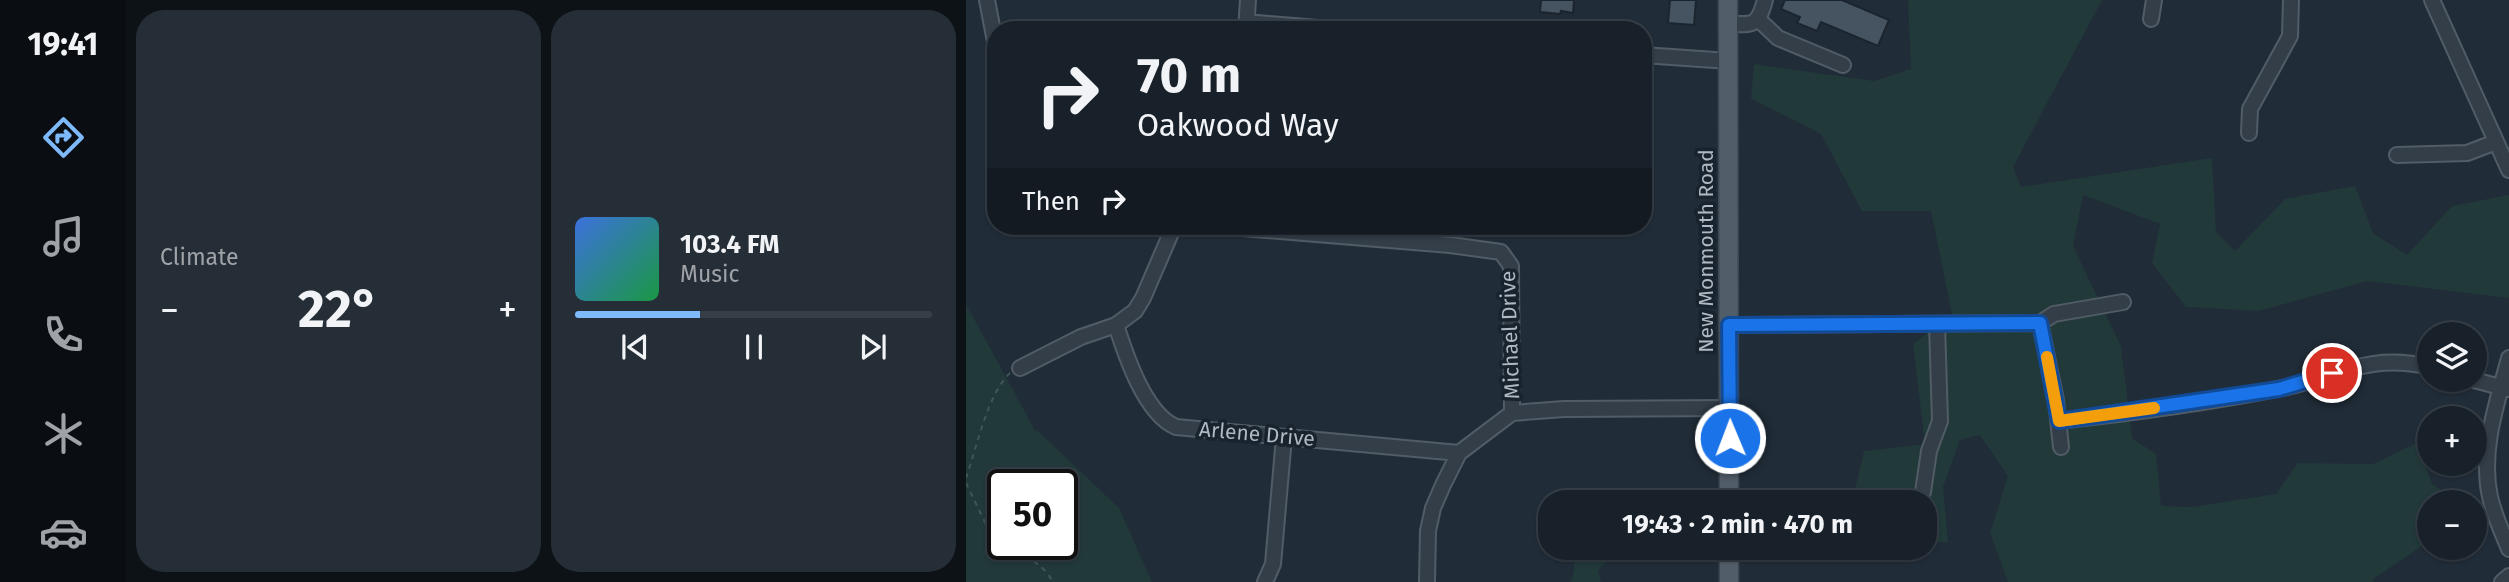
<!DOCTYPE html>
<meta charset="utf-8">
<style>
:root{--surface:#18212a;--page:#252e36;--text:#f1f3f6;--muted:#9fa3a8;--line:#363e47;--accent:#7eb9fa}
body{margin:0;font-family:"Fira Sans",sans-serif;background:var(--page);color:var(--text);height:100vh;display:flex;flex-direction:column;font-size:26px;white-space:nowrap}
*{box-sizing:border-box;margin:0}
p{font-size:23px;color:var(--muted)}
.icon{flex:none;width:38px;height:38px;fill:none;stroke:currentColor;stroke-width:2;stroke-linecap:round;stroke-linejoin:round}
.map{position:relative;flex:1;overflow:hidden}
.drawer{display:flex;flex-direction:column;gap:10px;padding:10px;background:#0d1217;width:840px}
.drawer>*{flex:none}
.hud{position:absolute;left:21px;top:21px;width:665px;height:214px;border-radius:28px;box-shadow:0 2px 5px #0004,0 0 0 2px var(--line);background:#18212a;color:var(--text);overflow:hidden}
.controls{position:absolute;left:1451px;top:322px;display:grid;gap:14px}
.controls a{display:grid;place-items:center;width:70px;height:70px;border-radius:50%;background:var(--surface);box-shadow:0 2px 5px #0004,0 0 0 2px var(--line);font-size:35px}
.speed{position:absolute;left:21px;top:469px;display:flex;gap:14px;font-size:35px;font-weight:700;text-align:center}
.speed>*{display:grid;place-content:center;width:91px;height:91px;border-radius:50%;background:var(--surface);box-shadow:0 2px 5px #0004,0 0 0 2px var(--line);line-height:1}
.speed .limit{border:4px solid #111;border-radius:10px;background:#fff;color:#111}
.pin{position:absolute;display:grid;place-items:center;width:60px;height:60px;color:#fff;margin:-30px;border:4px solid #fff;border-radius:50%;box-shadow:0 2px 7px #0007}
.me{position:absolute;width:77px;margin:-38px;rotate:359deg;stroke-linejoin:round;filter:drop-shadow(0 0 5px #0008)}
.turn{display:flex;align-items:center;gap:24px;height:147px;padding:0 35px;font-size:32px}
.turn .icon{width:91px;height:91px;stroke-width:2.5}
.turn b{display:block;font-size:49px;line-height:60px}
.then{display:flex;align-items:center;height:66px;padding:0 35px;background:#0003;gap:14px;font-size:26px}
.big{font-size:52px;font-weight:700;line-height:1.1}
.drawer .card{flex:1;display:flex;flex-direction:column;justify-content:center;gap:10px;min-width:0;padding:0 24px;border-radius:28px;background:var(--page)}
.song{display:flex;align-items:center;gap:21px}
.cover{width:84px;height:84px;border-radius:10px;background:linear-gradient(135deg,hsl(220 70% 55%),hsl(140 70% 35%))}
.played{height:7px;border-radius:4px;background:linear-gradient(90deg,var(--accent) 35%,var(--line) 35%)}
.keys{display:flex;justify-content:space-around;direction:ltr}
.heat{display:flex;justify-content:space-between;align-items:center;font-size:38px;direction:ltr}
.drawer .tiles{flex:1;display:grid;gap:10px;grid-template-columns:repeat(2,1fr)}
.trip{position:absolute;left:572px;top:490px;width:399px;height:70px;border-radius:28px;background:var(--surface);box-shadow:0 2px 5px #0004,0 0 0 2px var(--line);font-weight:700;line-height:70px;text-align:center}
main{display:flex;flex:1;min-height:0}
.menu{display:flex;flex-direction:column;width:126px;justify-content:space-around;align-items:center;background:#0a0d11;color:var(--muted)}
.menu .icon{width:49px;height:49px}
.menu .current{color:var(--accent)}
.menu b{font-size:32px;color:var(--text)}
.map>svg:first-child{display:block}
</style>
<main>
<nav class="menu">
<b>19:41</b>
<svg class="icon current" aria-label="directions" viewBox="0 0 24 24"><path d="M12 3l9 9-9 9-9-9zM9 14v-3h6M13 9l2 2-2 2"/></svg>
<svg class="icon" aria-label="music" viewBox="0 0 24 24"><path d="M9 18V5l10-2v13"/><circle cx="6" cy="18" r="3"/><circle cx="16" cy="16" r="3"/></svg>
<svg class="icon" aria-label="phone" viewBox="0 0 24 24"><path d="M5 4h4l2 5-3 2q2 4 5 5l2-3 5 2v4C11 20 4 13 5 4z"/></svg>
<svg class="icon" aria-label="climate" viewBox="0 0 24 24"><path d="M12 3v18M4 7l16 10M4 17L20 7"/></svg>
<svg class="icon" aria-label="car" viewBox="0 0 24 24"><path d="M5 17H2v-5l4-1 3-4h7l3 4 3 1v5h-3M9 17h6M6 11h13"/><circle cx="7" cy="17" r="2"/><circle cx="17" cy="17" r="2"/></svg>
</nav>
<section class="drawer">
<div class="tiles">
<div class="card"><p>Climate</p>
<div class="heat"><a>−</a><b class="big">22°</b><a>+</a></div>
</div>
<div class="card">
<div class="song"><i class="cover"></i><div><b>103.4 FM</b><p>Music</p></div></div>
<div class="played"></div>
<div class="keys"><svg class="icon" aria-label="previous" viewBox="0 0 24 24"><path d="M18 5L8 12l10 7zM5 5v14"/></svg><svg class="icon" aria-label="pause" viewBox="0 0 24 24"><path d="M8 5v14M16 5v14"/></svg><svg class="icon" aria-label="next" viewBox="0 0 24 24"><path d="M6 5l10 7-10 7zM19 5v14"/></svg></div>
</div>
</div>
</section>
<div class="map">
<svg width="1543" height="582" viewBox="0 0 1543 582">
<rect width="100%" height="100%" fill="#202c38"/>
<path fill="#223939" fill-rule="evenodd" d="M942,0H1136L1047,167L1055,187L1246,158L1250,232L1269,251L1319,199L1389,186L1407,233L1441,255L1486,206L1543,195V298L1401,281L1293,311L1220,307L1186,263L1194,224L1117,195L1107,246L1155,346L1166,438L1190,454L1195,506L1226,507L1310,494L1332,463L1407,464L1451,443L1466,484L1493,502H1463V541L1406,580L1408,582H1042L1024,533L1042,476L1014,435L994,440L977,487L982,542L959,543V502H886L898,451L959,444L947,344L986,314L965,211H896L855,134L785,99L788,64L908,81L945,69Z
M0,304L71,434L70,429L153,508L186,582H0ZM37,485H96V544H37Z
M603,548H655L632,570L635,582H604C610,572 610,558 603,548Z"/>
<path fill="#465462" stroke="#1b252f" stroke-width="2" d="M575,0H608L607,13L595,11L594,14L574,12Z
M704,0H730L728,25L702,23Z
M819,0H876L923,20L912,46L855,22L851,31L831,23L834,17L815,9Z"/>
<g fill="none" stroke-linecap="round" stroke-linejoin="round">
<defs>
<path id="minor" d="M21,0L30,47
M1466,0L1543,170
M792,19L812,38L877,65
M1185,19L1188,0
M280,22L376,30
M763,23C788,26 792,25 799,0
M280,30L282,0
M677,55L763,61
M1283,133L1284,109L1324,36L1325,0
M1431,155L1501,153L1530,142
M251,226L484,245L535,252L545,266L546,413
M1074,323L1090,400L1095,447
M1074,323L1088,314L1157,302
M150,325C160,356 179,414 210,427L493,453
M763,325L1074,323
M1543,358C1531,403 1514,450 1524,497C1528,515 1536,532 1543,549
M54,368L115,337L150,325L169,311L177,298L208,226
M1508,380L1542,389
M1093,421C1166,413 1240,403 1311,389C1369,379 1400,352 1463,367
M957,492L963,451L974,421L971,324
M299,582L307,564L318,437
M461,582L462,531L467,508L477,485L493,453L546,413L598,409L763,408
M1536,582L1543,576"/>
<path id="major" d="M762,0L763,502
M763,548V582"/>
</defs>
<use href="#minor" stroke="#515c66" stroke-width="18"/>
<use href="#major" stroke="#3d4752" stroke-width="21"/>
<path stroke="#3f5656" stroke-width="2" stroke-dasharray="5 5" stroke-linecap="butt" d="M0,478C11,447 21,395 44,373
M0,483L29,543C51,562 69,551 87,582"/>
<use href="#minor" stroke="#333e49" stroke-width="14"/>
<use href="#major" stroke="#515d69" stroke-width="18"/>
</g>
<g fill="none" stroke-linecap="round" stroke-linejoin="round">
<defs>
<path id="route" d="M764,438L763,325L1074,323L1093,421L1313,389L1366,373"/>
</defs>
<use href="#route" stroke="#114b97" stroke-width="18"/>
<use href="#route" stroke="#1a73e8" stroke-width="12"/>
<path stroke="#f59e0b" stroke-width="12" d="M1081,357L1093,421L1188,408"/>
</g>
<g text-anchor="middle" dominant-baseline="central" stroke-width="7" stroke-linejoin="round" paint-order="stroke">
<g font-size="21" fill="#aeb9c5" stroke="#19232d">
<text transform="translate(740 251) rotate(-90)">New Monmouth Road</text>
<text transform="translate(544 335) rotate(-92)">Michael Drive</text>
<text transform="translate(291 434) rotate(5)">Arlene Drive</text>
</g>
</g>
</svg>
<div class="controls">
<a><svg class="icon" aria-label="layers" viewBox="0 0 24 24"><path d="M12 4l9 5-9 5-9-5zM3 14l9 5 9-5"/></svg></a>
<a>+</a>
<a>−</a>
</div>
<div class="speed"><div class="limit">50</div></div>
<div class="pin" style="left:1366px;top:373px;background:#d93025"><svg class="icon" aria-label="arrive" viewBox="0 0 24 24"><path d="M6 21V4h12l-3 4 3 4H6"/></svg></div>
<svg class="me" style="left:764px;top:438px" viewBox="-20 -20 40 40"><circle r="17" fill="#1a73e8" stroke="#fff" stroke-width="3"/><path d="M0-11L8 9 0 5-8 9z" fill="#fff"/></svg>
<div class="trip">19:43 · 2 min · 470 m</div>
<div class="hud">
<div class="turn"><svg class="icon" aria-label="right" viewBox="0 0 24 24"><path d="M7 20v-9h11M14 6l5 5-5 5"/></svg><div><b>70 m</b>Oakwood Way</div></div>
<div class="then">Then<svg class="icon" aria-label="right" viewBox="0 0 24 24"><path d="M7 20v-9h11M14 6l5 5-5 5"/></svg></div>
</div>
</div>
</main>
